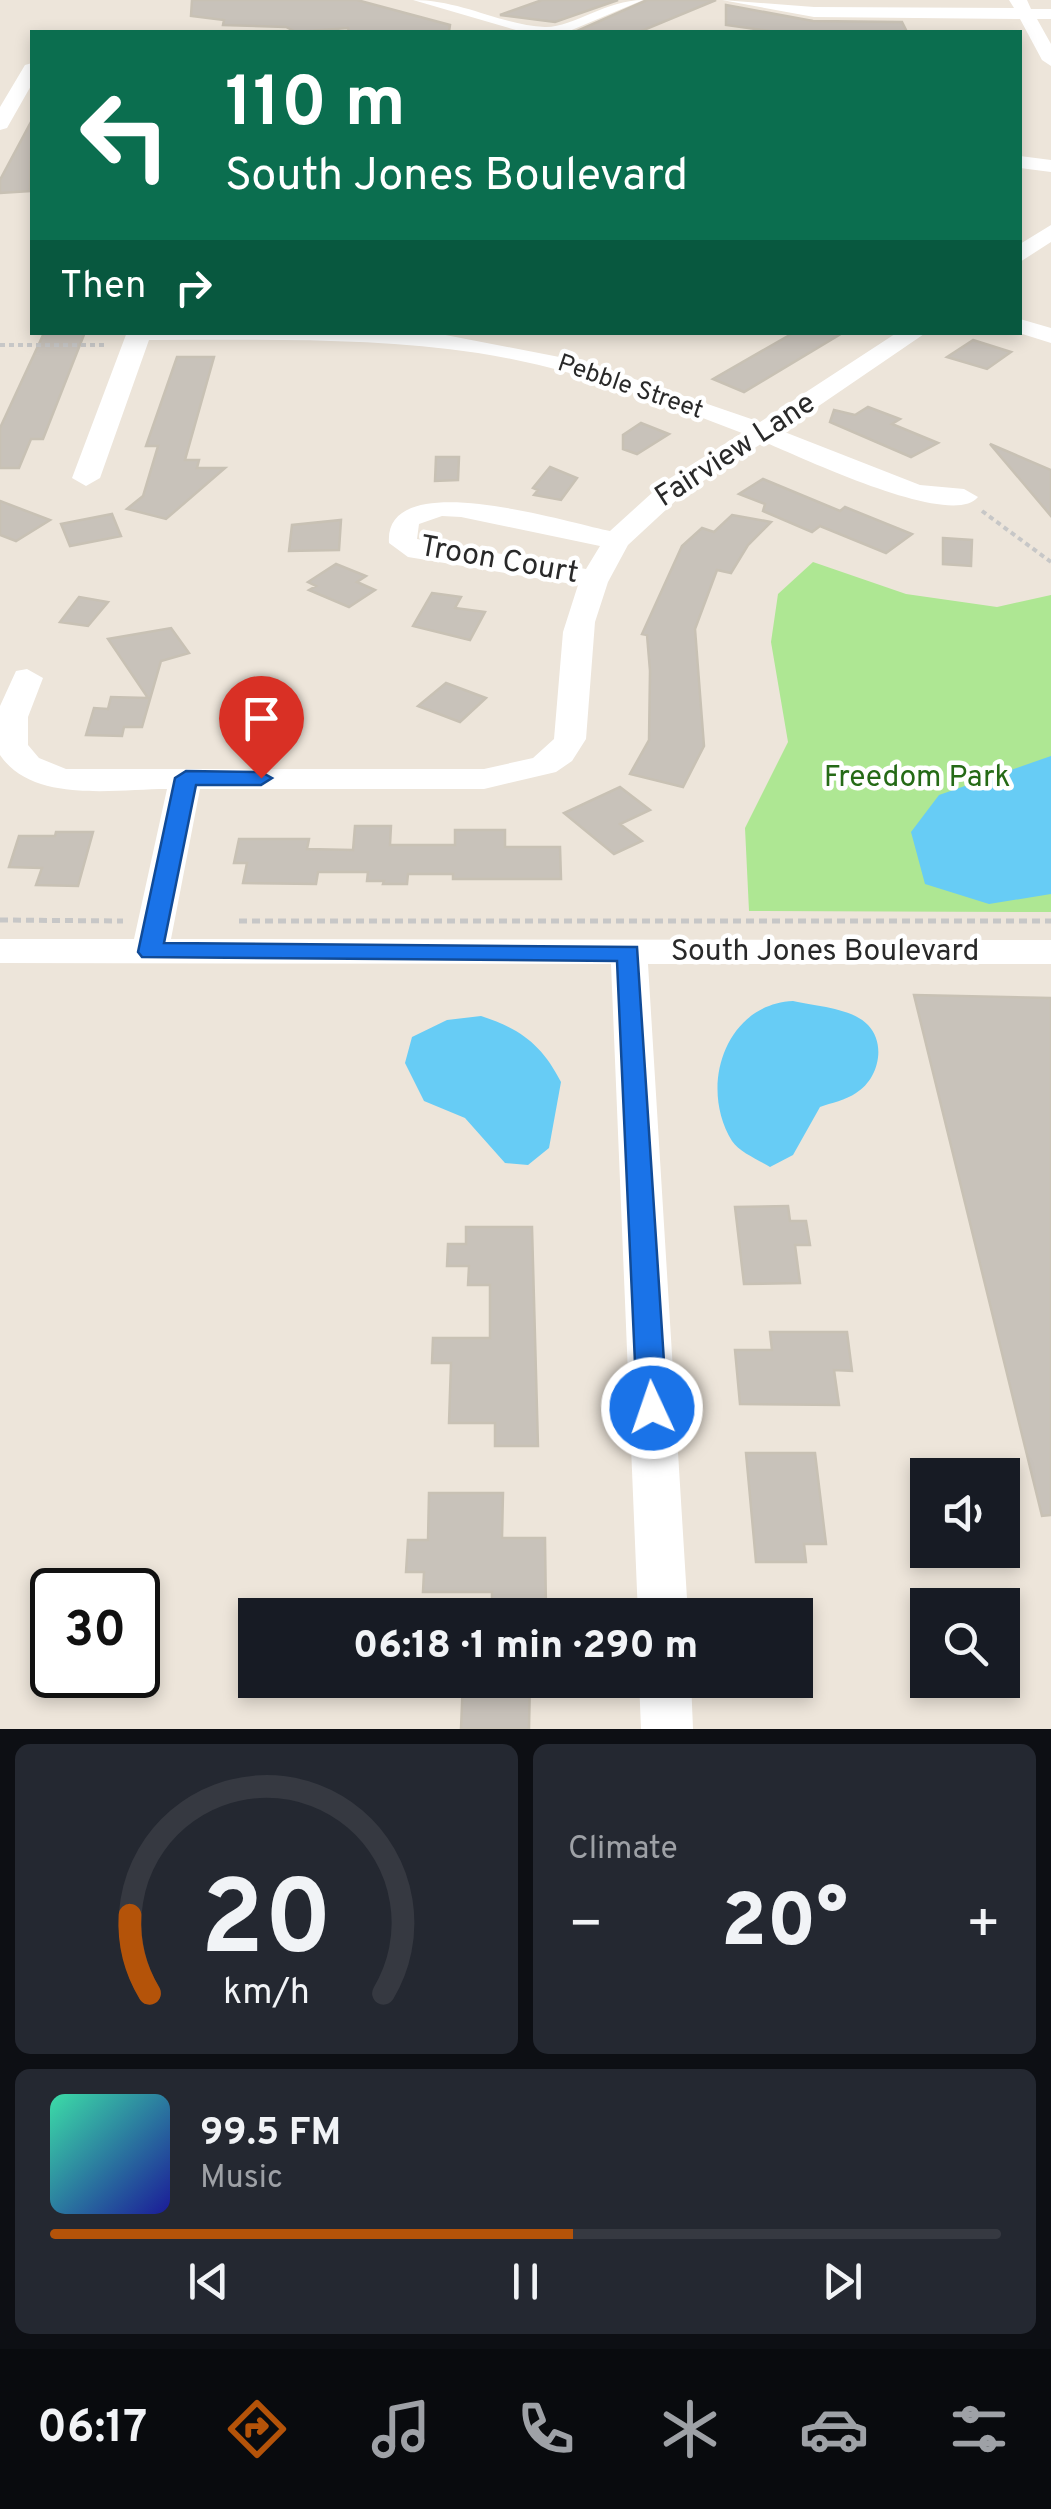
<!DOCTYPE html>
<meta charset="utf-8">
<style>
:root{--surface:#171b24;--page:#242831;--text:#f1f3f6;--muted:#9ea1a6;--line:#363941;--accent:#b45309}
body{margin:0;font-family:Overpass,sans-serif;background:var(--page);color:var(--text);height:100vh;display:flex;flex-direction:column;font-size:38px;white-space:nowrap}
*{box-sizing:border-box;margin:0}
p{font-size:32px;color:var(--muted)}
.icon{flex:none;width:55px;height:55px;fill:none;stroke:currentColor;stroke-width:2;stroke-linecap:round;stroke-linejoin:round}
.map{position:relative;height:1729px;overflow:hidden}
.sheet{display:flex;flex-direction:column;gap:15px;padding:15px;background:#0d0f14;flex:1}
.sheet>*{flex:none}
.hud{position:absolute;left:30px;top:30px;width:992px;height:305px;border-radius:0px;box-shadow:0 5px 15px #0003;background:#0b6e4f;color:#fff;overflow:hidden}
.controls{position:absolute;left:910px;top:1458px;display:grid;gap:20px}
.controls a{display:grid;place-items:center;width:110px;height:110px;border-radius:0px;background:var(--surface);box-shadow:0 5px 15px #0003;font-size:50px}
.speed{position:absolute;left:30px;top:1568px;display:flex;gap:20px;font-size:50px;font-weight:700;text-align:center}
.speed>*{display:grid;place-content:center;width:130px;height:130px;border-radius:50%;background:var(--surface);box-shadow:0 5px 15px #0003;line-height:1}
.speed .limit{border:5px solid #111;border-radius:15px;background:#fff;color:#111}
.pin{position:absolute;display:grid;place-items:center;width:85px;height:85px;color:#fff;margin:-102px -42px;border-radius:50% 50% 50% 0;rotate:-45deg;box-shadow:0 0 10px #0007}
.pin .icon{rotate:45deg}
.me{position:absolute;width:110px;margin:-55px;rotate:357deg;stroke-linejoin:round;filter:drop-shadow(0 0 8px #0008)}
.turn{display:flex;align-items:center;gap:35px;height:210px;padding:0 30px;font-size:45px}
.turn .icon{width:130px;height:130px;stroke-width:2.5}
.turn b{display:block;font-size:70px;line-height:85px}
.then{display:flex;align-items:center;height:95px;padding:0 30px;background:#0003;gap:20px;font-size:38px}
.big{font-size:75px;font-weight:800;line-height:1.1}
.sheet .card{flex:1;display:flex;flex-direction:column;justify-content:center;gap:15px;min-width:0;padding:0 35px;border-radius:15px;background:var(--page)}
.sheet .dial{align-items:center;gap:0}
.dial svg{height:260px;overflow:visible;fill:none;stroke:var(--line);stroke-width:7;stroke-linecap:round;text-anchor:middle}
.dial text{fill:var(--text);stroke:none}
.song{display:flex;align-items:center;gap:30px}
.cover{width:120px;height:120px;border-radius:15px;background:linear-gradient(135deg,hsl(160 70% 55%),hsl(240 70% 35%))}
.played{height:10px;border-radius:5px;background:linear-gradient(90deg,var(--accent) 55%,var(--line) 55%)}
.keys{display:flex;justify-content:space-around;direction:ltr}
.heat{display:flex;justify-content:space-between;align-items:center;font-size:55px;direction:ltr}
.sheet .tiles{flex:1;display:grid;gap:15px;grid-template-columns:1fr 1fr}
.card:last-child{grid-column:span 2}
.trip{position:absolute;left:238px;top:1598px;width:575px;height:100px;border-radius:0px;background:var(--surface);box-shadow:0 5px 15px #0003;font-weight:800;line-height:100px;text-align:center}
.tab-bar{display:flex;height:160px;justify-content:space-around;align-items:center;background:#090b0e;color:var(--muted)}
.tab-bar .icon{width:70px;height:70px}
.tab-bar .selected{color:var(--accent)}
.tab-bar b{font-size:45px;color:var(--text)}
.map>svg:first-child{display:block}
</style>
<div class="map">
<svg width="1051" height="1729" viewBox="0 0 1051 1729">
<rect width="100%" height="100%" fill="#ede5da"/>
<path fill="#aee793" d="M813,562L906,594L997,607L1051,595V912L749,911L745,828L788,742L771,642L778,594Z"/>
<path fill="#67ccf5" d="M1051,756V894L989,904L925,884L911,832L939,795Z
M793,1001C815,1006 852,1008 868,1025C887,1045 878,1080 856,1093C846,1100 831,1103 820,1107L793,1155L770,1167C759,1160 739,1152 732,1141C698,1086 726,1004 793,1001Z
M481,1016C521,1029 542,1045 561,1082L549,1148L528,1165L505,1163L465,1118L424,1101L405,1063L412,1037L447,1020Z"/>
<path fill="#c8c2ba" stroke="#c8c1b4" stroke-width="2.5" d="M192,0H357L450,25L449,32H349L348,28L296,32L286,27L223,25L224,20L191,16Z
M542,0H618L555,22L500,15Z
M647,0H716L639,32H575Z
M726,5L813,21L902,22L907,32H776L726,25Z
M32,120L30,191L0,193V180Z
M85,332L43,439H31L19,468H0V428L44,333Z
M795,332H844L744,392L713,379Z
M973,340L1011,352L987,369L947,357Z
M177,357H214L185,460H199L197,468H225L166,519L127,509L143,496L158,446H146Z
M868,407L900,419L892,424L938,443L911,457L830,422L834,410L855,415Z
M641,423L669,434L637,454L623,449V435Z
M990,444L1051,470V516Z
M436,457H459L458,480L435,481Z
M550,467L577,478L561,500L534,495L538,490L533,488Z
M763,479L840,511L845,507L912,534L886,553L820,526L812,532L763,511L765,504L739,494Z
M0,501L50,520L16,541L0,535Z
M112,514L121,536L70,546L61,524Z
M732,515L771,522L748,545L731,573L717,570L695,629L704,746L683,787L630,774L649,740L650,671L647,635L642,634L682,546L702,528L714,532Z
M341,520L339,550L289,551L292,525Z
M943,538L972,540L971,566L943,564Z
M336,564L366,576L357,582L375,590L349,607L309,590L316,586L308,582Z
M432,593L461,597L455,608L485,612L470,640L413,626Z
M79,597L108,602L88,626L60,622Z
M171,628L189,653L161,661L142,727H124L122,736L86,735L94,708L108,709L111,697L148,698L108,639Z
M446,683L486,698L460,722L418,706Z
M239,702H268L265,732H234Z
M620,787L650,810L620,824L642,841L614,854L564,813Z
M355,826H391L390,845H455V830H505V847H560L561,879H453V874H408L407,884H383L384,881H367L368,872H318L316,884L243,883L247,863H234L239,839H309L307,849L353,850Z
M56,832H93L78,886L36,885L42,868L9,867L19,836H55Z
M914,995L1051,998V1515L1042,1516Z
M788,1206L790,1221H806L810,1245H795L800,1283L744,1284L735,1207Z
M466,1227H532L538,1446H495V1423H449L451,1363H432L433,1338H490V1285H468L469,1266H447L448,1244H466Z
M770,1332H847L852,1371L834,1370L839,1405L740,1404L735,1350H772Z
M746,1453H815L826,1544H804L806,1562H756Z
M429,1493H503L502,1538H545L546,1613H492V1592H423L424,1572H406L408,1540H428Z
M463,1680H530L529,1729H461Z"/>
<g fill="none" stroke-linecap="round" stroke-linejoin="round">
<path stroke="#c7c7c7" stroke-width="4" stroke-dasharray="5 4" stroke-linecap="butt" d="M0,345H107
M982,511L1051,562"/>
<path stroke="#c7c7c7" stroke-width="5" stroke-dasharray="8 5" stroke-linecap="butt" d="M0,920L123,921
M239,921H1051"/>
<path fill="#fff" fill-rule="evenodd" d="M413,0C462,0 504,26 545,27C572,28 606,0 643,0L567,32H523Z
M722,0L814,7L1014,8L1009,0H1027L1031,9H1051V19H1037L1051,44V66L1042,60L1020,19L814,17Z
M32,63V84L7,128L0,130V107L25,65Z
M1020,156L1051,160V172L1020,168Z
M1051,225V242L1020,262V244Z
M1020,319L1051,328V343L1016,332H1020Z
M430,332L585,362L760,422L898,332H927L782,431L920,485L964,489L978,497C952,530 799,456 764,442L683,494L628,545L608,582L595,622L586,739L572,761L556,772L484,789H200L171,939L1051,940V964H648L688,1615H638L611,964L0,963V939H134L167,789C116,789 33,804 0,755V706L16,671L27,669L43,678L28,717V745L39,758L66,769H484L533,758L554,739L563,632L578,585L408,557L389,543C383,464 569,523 610,531L664,482L742,433C656,400 569,367 478,353C369,337 259,340 149,340L100,478L86,486L72,478L127,332ZM442,516L461,517L600,546L586,569L417,539L419,524Z
M639,1680H691L693,1729H641Z"/>
</g>
<path fill="#1a73e8" stroke="#114b97" stroke-width="2.5" d="M186,771L261,772L272,778L261,785H196L164,943L637,947L667,1408L663,1417L652,1421L641,1417L637,1408L617,961L142,957L138,952L175,778Z"/>
<g text-anchor="middle" dominant-baseline="central" stroke-width="9" stroke-linejoin="round" paint-order="stroke">
<g font-size="25" fill="#292929" stroke="#fff">
<text transform="translate(630 388) rotate(19)">Pebble Street</text>
</g>
<g font-size="30" fill="#292929" stroke="#fff">
<text transform="translate(736 451) rotate(-33)">Fairview Lane</text>
<text transform="translate(499 561) rotate(10)">Troon Court</text>
<text x="825" y="952">South Jones Boulevard</text>
</g>
<g font-size="30" fill="#256a16" stroke="#fff">
<text x="917" y="778">Freedom Park</text>
</g>
</g>
</svg>
<div class="controls">
<a><svg class="icon" aria-label="sound" viewBox="0 0 24 24"><path d="M4 9h4l5-4v14l-5-4H4zM17 9q2 3 0 6"/></svg></a>
<a><svg class="icon" aria-label="search" viewBox="0 0 24 24"><circle cx="10" cy="10" r="6"/><path d="M15 15l6 6"/></svg></a>
</div>
<div class="speed"><div class="limit">30</div></div>
<div class="pin" style="left:261px;top:778px;background:#d93025"><svg class="icon" aria-label="arrive" viewBox="0 0 24 24"><path d="M6 21V4h12l-3 4 3 4H6"/></svg></div>
<svg class="me" style="left:652px;top:1408px" viewBox="-20 -20 40 40"><circle r="17" fill="#1a73e8" stroke="#fff" stroke-width="3"/><path d="M0-11L8 9 0 5-8 9z" fill="#fff"/></svg>
<div class="trip">06:18 · 1 min · 290 m</div>
<div class="hud">
<div class="turn"><svg class="icon" aria-label="left" viewBox="0 0 24 24"><path d="M17 20v-9H6M10 6l-5 5 5 5"/></svg><div><b>110 m</b>South Jones Boulevard</div></div>
<div class="then">Then<svg class="icon" aria-label="right" viewBox="0 0 24 24"><path d="M7 20v-9h11M14 6l5 5-5 5"/></svg></div>
</div>
</div>
<section class="sheet">
<div class="tiles">
<div class="card dial"><svg viewBox="0 0 100 80">
<path d="M14 69A42 42 0 1 1 86 69"/>
<path d="M14 69A42 42 0 0 1 8 45" stroke="#b45309"/>
<text x="50" y="56" font-size="32" font-weight="700">20</text>
<text x="50" y="72" font-size="11">km/h</text>
</svg></div>
<div class="card"><p>Climate</p>
<div class="heat"><a>−</a><b class="big">20°</b><a>+</a></div>
</div>
<div class="card">
<div class="song"><i class="cover"></i><div><b>99.5 FM</b><p>Music</p></div></div>
<div class="played"></div>
<div class="keys"><svg class="icon" aria-label="previous" viewBox="0 0 24 24"><path d="M18 5L8 12l10 7zM5 5v14"/></svg><svg class="icon" aria-label="pause" viewBox="0 0 24 24"><path d="M8 5v14M16 5v14"/></svg><svg class="icon" aria-label="next" viewBox="0 0 24 24"><path d="M6 5l10 7-10 7zM19 5v14"/></svg></div>
</div>
</div>
</section>
<nav class="tab-bar">
<b>06:17</b>
<svg class="icon selected" aria-label="directions" viewBox="0 0 24 24"><path d="M12 3l9 9-9 9-9-9zM9 14v-3h6M13 9l2 2-2 2"/></svg>
<svg class="icon" aria-label="music" viewBox="0 0 24 24"><path d="M9 18V5l10-2v13"/><circle cx="6" cy="18" r="3"/><circle cx="16" cy="16" r="3"/></svg>
<svg class="icon" aria-label="phone" viewBox="0 0 24 24"><path d="M5 4h4l2 5-3 2q2 4 5 5l2-3 5 2v4C11 20 4 13 5 4z"/></svg>
<svg class="icon" aria-label="climate" viewBox="0 0 24 24"><path d="M12 3v18M4 7l16 10M4 17L20 7"/></svg>
<svg class="icon" aria-label="car" viewBox="0 0 24 24"><path d="M5 17H2v-5l4-1 3-4h7l3 4 3 1v5h-3M9 17h6M6 11h13"/><circle cx="7" cy="17" r="2"/><circle cx="17" cy="17" r="2"/></svg>
<svg class="icon" aria-label="filters" viewBox="0 0 24 24"><path d="M4 7h16M4 17h16"/><circle cx="9" cy="7" r="2"/><circle cx="15" cy="17" r="2"/></svg>
</nav>
